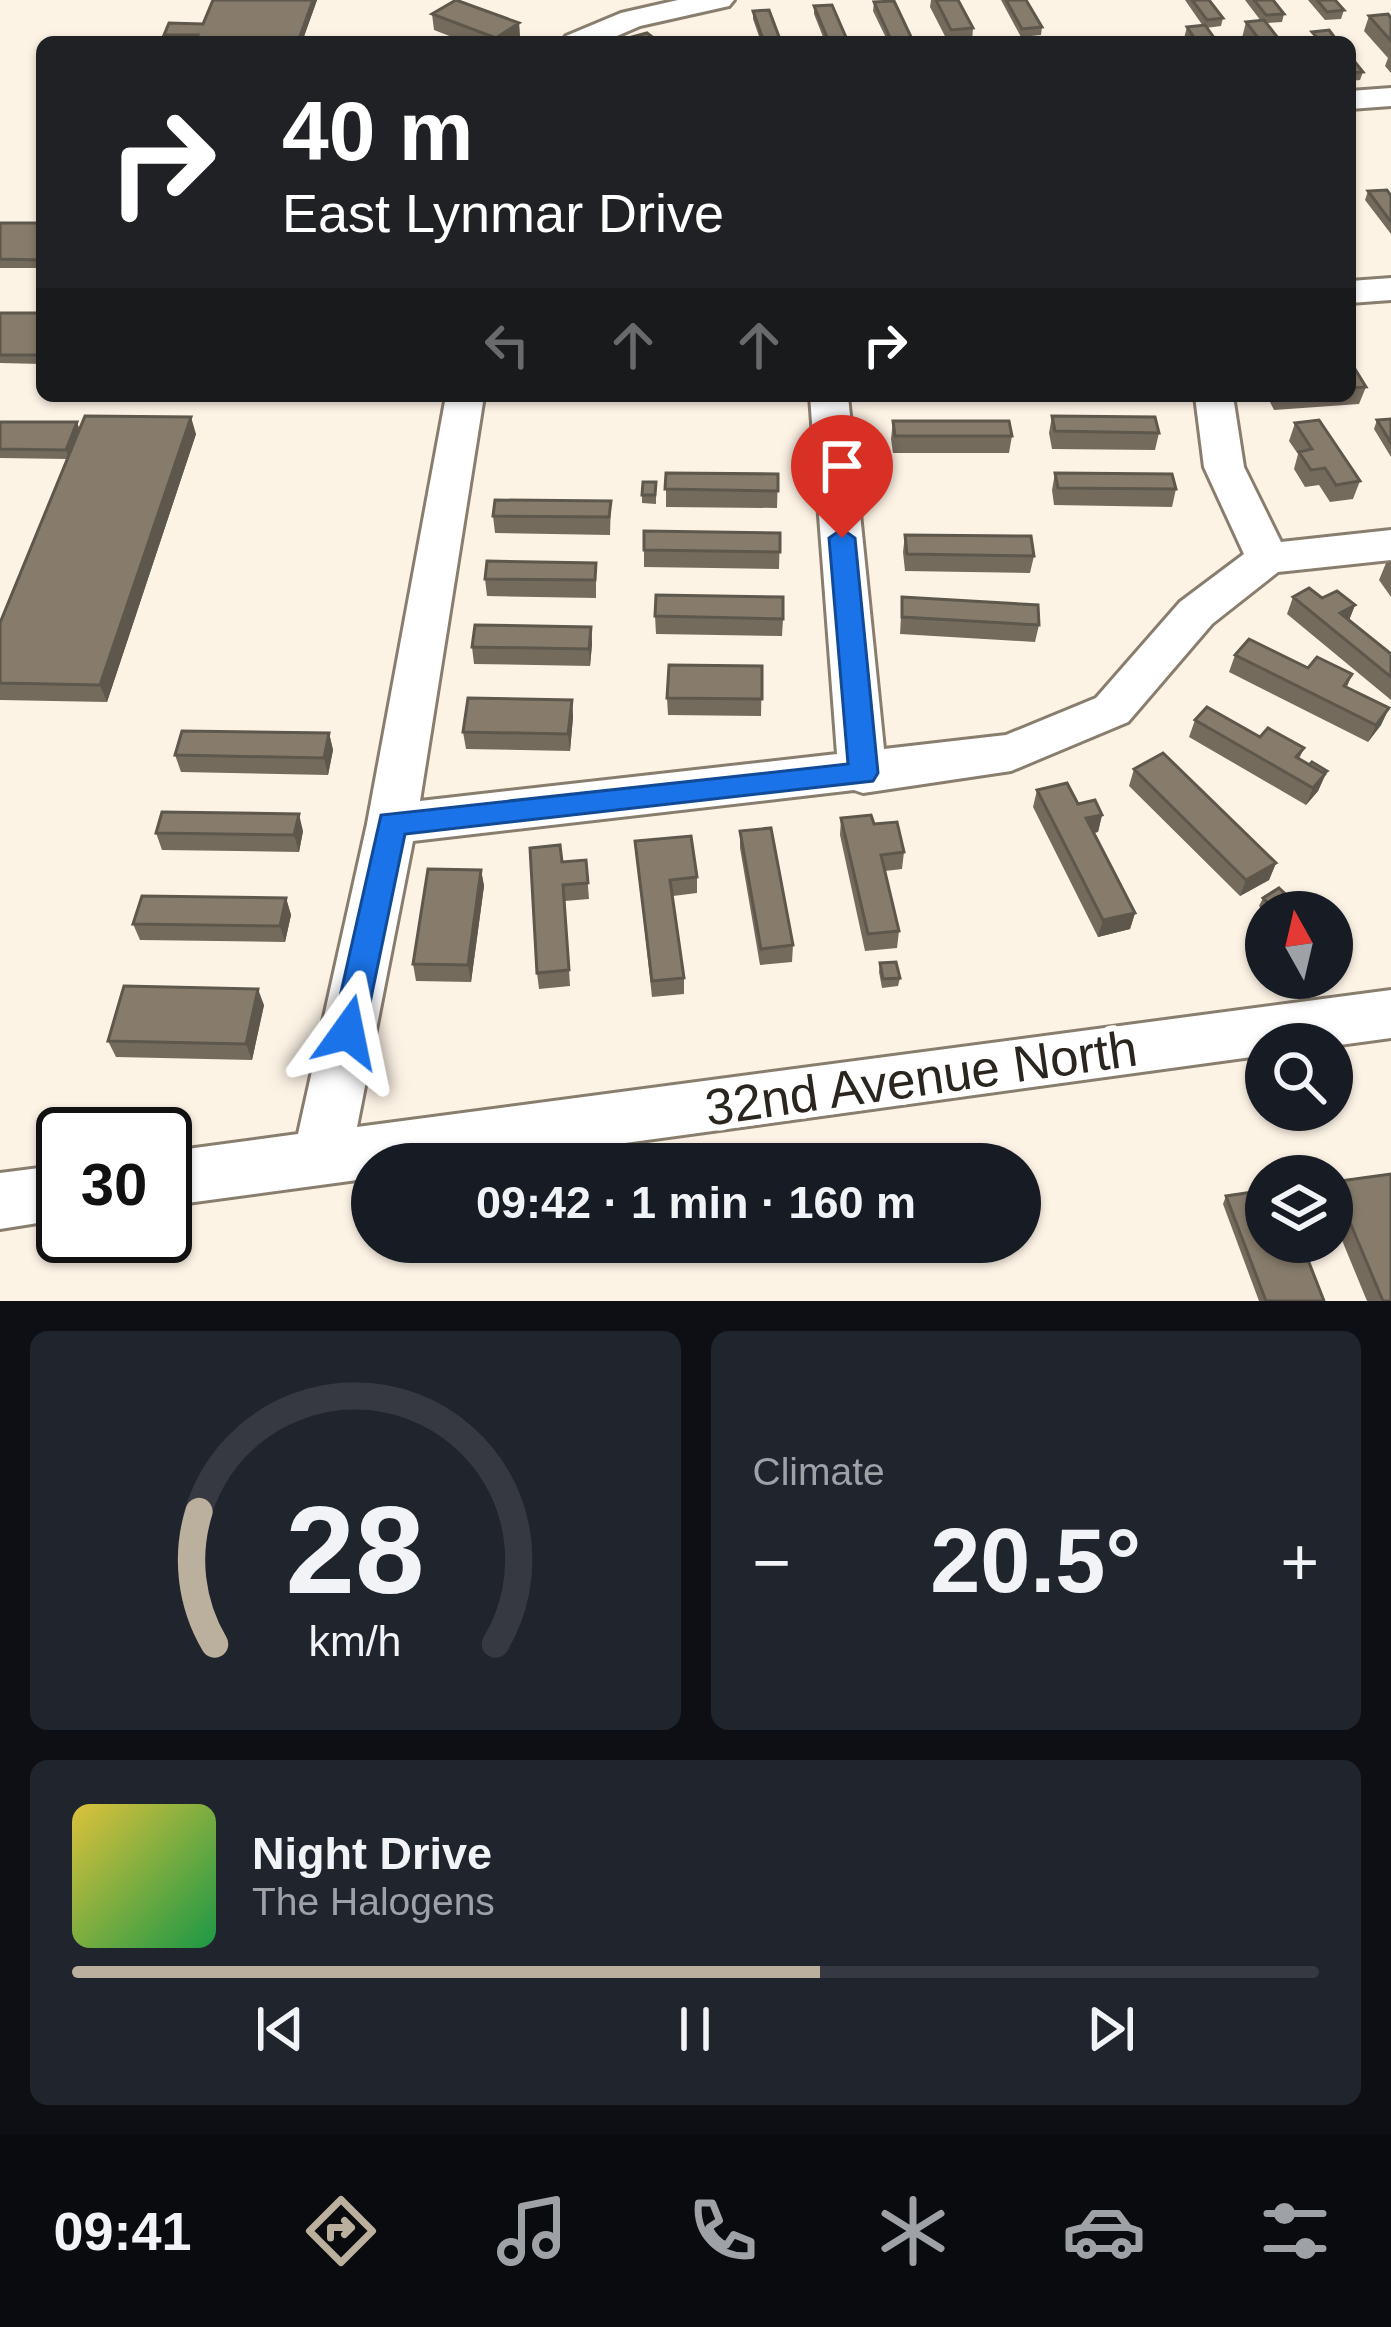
<!DOCTYPE html>
<meta charset="utf-8">
<style>
:root{--surface:#171b24;--page:#20242c;--text:#f1f3f6;--muted:#9ea1a6;--line:#363941;--accent:#bbb09d}
body{margin:0;font-family:Arial,sans-serif;background:var(--page);color:var(--text);height:100vh;display:flex;flex-direction:column;font-size:45px;white-space:nowrap}
*{box-sizing:border-box;margin:0}
p{font-size:39px;color:var(--muted)}
.icon{flex:none;width:66px;height:66px;fill:none;stroke:currentColor;stroke-width:2;stroke-linecap:round;stroke-linejoin:round}
.map{position:relative;height:1301px;overflow:hidden}
.drawer{display:flex;flex-direction:column;gap:30px;padding:30px;background:#0d0f14;flex:1}
.drawer>*{flex:none}
.guide{position:absolute;left:36px;top:36px;width:1320px;height:366px;border-radius:18px;box-shadow:0 3px 9px #0004;background:#202124;color:#fff;overflow:hidden}
.needle{width:78px;rotate:352deg}
.buttons{position:absolute;left:1245px;top:891px;display:grid;gap:24px}
.buttons a{display:grid;place-items:center;width:108px;height:108px;border-radius:50%;background:var(--surface);box-shadow:0 3px 9px #0004;font-size:60px}
.speed{position:absolute;left:36px;top:1107px;display:flex;gap:24px;font-size:60px;font-weight:700;text-align:center}
.speed>*{display:grid;place-content:center;width:156px;height:156px;border-radius:50%;background:var(--surface);box-shadow:0 3px 9px #0004;line-height:1}
.speed .limit{border:6px solid #111;border-radius:18px;background:#fff;color:#111}
.pin{position:absolute;display:grid;place-items:center;width:102px;height:102px;color:#fff;margin:-123px -51px;border-radius:50% 50% 50% 0;rotate:-45deg;box-shadow:0 0 12px #0007}
.pin .icon{rotate:45deg}
.me{position:absolute;width:132px;margin:-66px;rotate:12deg;stroke-linejoin:round;filter:drop-shadow(0 0 9px #0008)}
.turn{display:flex;align-items:center;gap:42px;height:252px;padding:0 48px;font-size:54px}
.turn .icon{width:156px;height:156px;stroke-width:2.5}
.turn b{display:block;font-size:84px;line-height:102px}
.lanes{display:flex;align-items:center;height:114px;padding:0 48px;background:#0003;justify-content:center;gap:60px;direction:ltr}
.lanes .off{opacity:.35}
.big{font-size:90px;font-weight:700;line-height:1.1}
.drawer .tile{flex:1;display:flex;flex-direction:column;justify-content:center;gap:18px;min-width:0;padding:0 42px;border-radius:18px;background:var(--page)}
.drawer .dial{align-items:center;gap:0}
.dial svg{height:312px;overflow:visible;fill:none;stroke:var(--line);stroke-width:7;stroke-linecap:round;text-anchor:middle}
.dial text{fill:var(--text);stroke:none}
.song{display:flex;align-items:center;gap:36px}
.cover{width:144px;height:144px;border-radius:18px;background:linear-gradient(135deg,hsl(50 70% 55%),hsl(140 70% 35%))}
.played{height:12px;border-radius:6px;background:linear-gradient(90deg,var(--accent) 60%,var(--line) 60%)}
.keys{display:flex;justify-content:space-around;direction:ltr}
.heat{display:flex;justify-content:space-between;align-items:center;font-size:66px;direction:ltr}
.drawer .tiles{flex:1;display:grid;gap:30px;grid-template-columns:1fr 1fr}
.tile:last-child{grid-column:span 2}
.trip{position:absolute;left:351px;top:1143px;width:690px;height:120px;border-radius:60px;background:var(--surface);box-shadow:0 3px 9px #0004;font-weight:700;line-height:120px;text-align:center}
.dock{display:flex;height:192px;justify-content:space-around;align-items:center;background:#090b0e;color:var(--muted)}
.dock .icon{width:84px;height:84px}
.dock .active{color:var(--accent)}
.dock b{font-size:54px;color:var(--text)}
.map>svg:first-child{display:block}
</style>
<div class="map">
<svg width="1391" height="1301" viewBox="0 0 1391 1301">
<rect width="100%" height="100%" fill="#fdf3e5"/>
<g fill="none" stroke-linecap="round" stroke-linejoin="round">
<defs>
<path id="minor" d="M678,0H734L729,6L640,26L603,42H562L566,36L621,13Z
M1391,88V106L1350,109V91Z
M1391,278V300L1350,303V281Z
M446,396H484L420,801L837,754L810,396H848L884,749L1006,735L1096,698L1180,602L1244,554L1204,467L1195,396H1233L1244,467L1281,542L1391,530V560L1278,572L1212,624L1128,722L1011,771L863,793L854,790L413,841L357,1127L1391,990V1038L1332,1046L1266,1044V1055L472,1164H372V1178L165,1206V1152L298,1134L367,824Z
M63,1165V1219L0,1229V1173Z"/>
</defs>
<use href="#minor" stroke="#897e6e" stroke-width="6"/>
<use href="#minor" fill="#fff" fill-rule="evenodd"/>
</g>
<path fill="#746b5d" d="M213,0H317L302,42H165L164,35L203,24Z
M931,0H958L973,28L972,42H948L930,7Z
M1001,0H1026L1042,27L1041,35L1021,37Z
M1185,0H1209L1223,18L1221,26L1206,28L1217,42H1183L1187,27L1203,26Z
M1245,0H1273L1284,14L1282,22L1266,23L1281,42H1245L1242,38L1246,22L1261,21Z
M1308,0H1335L1344,10L1341,19L1325,20Z
M874,2L913,41V42H888L873,11Z
M814,6L848,42H825L814,14Z
M753,11L781,42H761L753,19Z
M432,14L519,23L520,39L516,42H465L434,30Z
M1369,16L1391,18V73L1385,66L1388,58L1364,31Z
M1350,56L1363,72L1360,80L1350,81Z
M1368,191L1391,196V234L1365,200Z
M0,223H42V268H0Z
M0,313H42V364L0,363Z
M1350,361L1366,387L1359,404L1274,410L1267,396H1350Z
M687,396H779V397Z
M889,396H1000L999,400L889,399Z
M1052,416L1159,433L1155,450L1052,449L1049,433Z
M1391,419V457L1374,429L1377,420Z
M893,421L1012,436L1009,453H893L891,439Z
M0,422H77L79,429L196,434L107,702L0,700V623L67,459L0,458Z
M1295,423L1360,481L1353,499L1330,502L1319,485L1305,487L1294,469L1298,454L1289,441Z
M666,473L778,474L777,508L666,507Z
M1055,473L1176,489L1172,507L1054,505L1052,490Z
M656,482V504L642,503V495Z
M611,501L610,535L495,533L493,516Z
M780,533L779,569L644,567V550Z
M905,535L1034,556L1030,573L905,571L903,552Z
M1391,562V597L1379,580L1386,563Z
M596,563V598L487,596L485,579Z
M902,597L1039,625L1035,642L900,634Z
M1293,597L1322,598L1355,605L1349,620L1391,654V700L1287,614Z
M655,616L783,619L782,636L656,634Z
M591,627L592,644L590,666L474,664L472,647Z
M1235,655L1352,674L1347,687L1389,708L1381,725L1368,742L1229,672Z
M762,666L761,716L668,715L667,698Z
M572,700L573,717L570,751L466,749L463,732Z
M1195,720L1304,748L1299,759L1327,771L1318,791L1306,805L1189,737Z
M329,733L333,750L328,775L181,772L175,755Z
M1134,769L1276,863L1269,880L1240,896L1129,786Z
M1037,790L1102,815L1098,832L1093,833L1135,913L1130,929L1098,937L1033,807Z
M841,818L874,824L904,852L902,869L885,871L899,931L897,948L865,951L840,835Z
M303,831L299,852L162,850L156,833Z
M740,831L793,945L792,962L760,965L740,848Z
M635,841L697,877V893L673,896L684,978V994L652,997Z
M586,860L589,899L565,901L570,986L539,989L537,973L562,862Z
M481,870L484,886L471,982L416,981L413,964Z
M286,898L291,915L285,942L140,940L133,924Z
M1263,898L1292,912L1266,913L1259,906Z
M880,963L900,978L898,986L882,988L879,972Z
M264,1005L252,1060L116,1057L108,1041Z
M1333,1182L1391,1301H1367L1332,1216Z
M1226,1196L1324,1301H1259L1223,1204Z"/>
<path fill="#5e574c" d="M313,0H317L302,42H298Z
M519,23L520,39L516,42H496V38Z
M191,417L196,434L107,702L100,685Z
M77,422L80,431L69,459L66,450Z
M1355,605L1348,623L1340,613Z
M591,627L592,644L590,666L589,649Z
M572,700L573,717L570,751L568,734Z
M1389,708L1381,725L1368,742L1376,725Z
M329,733L333,750L328,775L324,758Z
M1327,771L1318,791L1306,805L1313,788Z
M299,814L303,831L299,852L294,835Z
M1102,815L1098,832L1081,835L1086,818Z
M1276,863L1269,880L1240,896L1246,880Z
M481,870L484,886L471,982L468,965Z
M286,898L291,915L285,942L280,926Z
M1135,913L1130,929L1098,937L1103,920Z
M258,989L264,1005L252,1060L246,1044Z"/>
<path fill="#877c6c" stroke="#5e574c" stroke-width="3" d="M213,0H313L298,42H195L198,35H164L169,23L203,24Z
M456,0L519,23L496,38L432,14Z
M936,0H958L973,28L951,30Z
M1006,0H1026L1042,27L1022,29Z
M1192,0H1209L1223,18L1207,20Z
M1254,0H1273L1284,14L1266,15Z
M1317,0H1335L1344,10L1327,12Z
M894,1L913,41L892,42L874,2Z
M832,5L848,42H829L814,6Z
M769,10L781,42H764L753,11Z
M1388,14L1391,18V41L1369,16Z
M1264,20L1281,42H1261L1246,22Z
M1205,25L1217,42H1197L1187,27Z
M1329,30L1338,42H1321L1312,32Z
M647,33L659,42H638L632,37Z
M1350,56L1363,72L1350,73Z
M1387,190L1391,196V222L1368,191Z
M0,223H42V260L0,259Z
M0,313H42V355H0Z
M1350,361L1366,387L1350,388Z
M85,416L191,417L100,685L0,683V623Z
M1052,416L1155,417L1159,433L1055,431Z
M1391,419V443L1377,420Z
M1319,420L1360,481L1336,485L1325,468L1311,470L1299,452L1312,449L1295,423Z
M893,421H1009L1012,436H895Z
M0,422H77L66,450L0,449Z
M666,473L778,474V491L665,489Z
M1055,473L1172,474L1176,489L1058,488Z
M643,482H656L655,495H642Z
M495,500L611,501L609,517L493,516Z
M644,531L780,533V552L644,550Z
M905,535L1031,536L1034,556L907,554Z
M487,561L596,563L595,580L485,579Z
M1309,588L1322,598L1337,591L1355,605L1340,613L1391,654V677L1293,597Z
M656,595L783,597V619L655,616Z
M902,597L1038,605L1039,625L902,617Z
M475,625L591,627L589,649L472,647Z
M1249,639L1308,668L1317,657L1352,674L1344,686L1389,708L1376,725L1235,655Z
M669,665L762,666V699L667,698Z
M468,698L572,700L568,734L463,732Z
M1207,707L1260,737L1268,728L1304,748L1296,757L1325,774L1313,788L1195,720Z
M182,731L329,733L324,758L175,755Z
M1163,753L1276,863L1246,880L1134,769Z
M1312,762L1327,771L1324,773L1309,765Z
M1067,783L1078,804L1095,800L1102,815L1086,818L1135,913L1103,920L1037,790Z
M162,812L299,814L294,835L156,833Z
M871,815L874,824L897,822L904,852L881,855L899,931L868,934L841,818Z
M771,828L793,945L761,949L740,831Z
M691,836L697,877L670,880L684,978L652,981L635,841Z
M560,845L562,862L586,860L588,883L563,885L569,970L537,973L530,848Z
M428,869L481,870L468,965L413,964Z
M1279,888L1296,904L1281,912H1277L1263,898Z
M142,896L286,898L280,926L133,924Z
M896,962L900,978L883,979L880,963Z
M124,986L258,989L246,1044L108,1041Z
M1391,1174V1301H1383L1333,1182Z
M1266,1190V1242H1301L1324,1301H1266L1226,1196Z"/>
<path fill="#1a73e8" stroke="#114b97" stroke-width="3" d="M842,529L855,538L878,773L873,781L405,834L364,1032L360,1043L348,1047L336,1043L332,1032L381,815L848,764L829,538Z"/>
<g text-anchor="middle" dominant-baseline="central" stroke-width="12" stroke-linejoin="round" paint-order="stroke">
<g font-size="51" fill="#2a261f" stroke="#fff">
<text transform="translate(921 1078) rotate(-8)">32nd Avenue North</text>
</g>
</g>
</svg>
<div class="buttons">
<a><svg class="needle" viewBox="-14 -14 28 28"><path d="M0-13l5 13h-10z" fill="#e53935"/><path d="M0 13l5-13h-10z" fill="#9ea1a6"/></svg></a>
<a><svg class="icon" aria-label="search" viewBox="0 0 24 24"><circle cx="10" cy="10" r="6"/><path d="M15 15l6 6"/></svg></a>
<a><svg class="icon" aria-label="layers" viewBox="0 0 24 24"><path d="M12 4l9 5-9 5-9-5zM3 14l9 5 9-5"/></svg></a>
</div>
<div class="speed"><div class="limit">30</div></div>
<div class="pin" style="left:842px;top:538px;background:#d93025"><svg class="icon" aria-label="arrive" viewBox="0 0 24 24"><path d="M6 21V4h12l-3 4 3 4H6"/></svg></div>
<svg class="me" style="left:348px;top:1032px" viewBox="-20 -20 40 40"><path d="M0-17L14 15 0 8-14 15z" fill="#1a73e8" stroke="#fff" stroke-width="4"/></svg>
<div class="trip">09:42 · 1 min · 160 m</div>
<div class="guide">
<div class="turn"><svg class="icon" aria-label="right" viewBox="0 0 24 24"><path d="M7 20v-9h11M14 6l5 5-5 5"/></svg><div><b>40 m</b>East Lynmar Drive</div></div>
<div class="lanes"><svg class="icon off" aria-label="left" viewBox="0 0 24 24"><path d="M17 20v-9H6M10 6l-5 5 5 5"/></svg><svg class="icon off" aria-label="ahead" viewBox="0 0 24 24"><path d="M12 20V5M6 11l6-6 6 6"/></svg><svg class="icon off" aria-label="ahead" viewBox="0 0 24 24"><path d="M12 20V5M6 11l6-6 6 6"/></svg><svg class="icon" aria-label="right" viewBox="0 0 24 24"><path d="M7 20v-9h11M14 6l5 5-5 5"/></svg></div>
</div>
</div>
<section class="drawer">
<div class="tiles">
<div class="tile dial"><svg viewBox="0 0 100 80">
<path d="M14 69A42 42 0 1 1 86 69"/>
<path d="M14 69A42 42 0 0 1 10 35" stroke="#bbb09d"/>
<text x="50" y="56" font-size="32" font-weight="700">28</text>
<text x="50" y="72" font-size="11">km/h</text>
</svg></div>
<div class="tile"><p>Climate</p>
<div class="heat"><a>−</a><b class="big">20.5°</b><a>+</a></div>
</div>
<div class="tile">
<div class="song"><i class="cover"></i><div><b>Night Drive</b><p>The Halogens</p></div></div>
<div class="played"></div>
<div class="keys"><svg class="icon" aria-label="previous" viewBox="0 0 24 24"><path d="M18 5L8 12l10 7zM5 5v14"/></svg><svg class="icon" aria-label="pause" viewBox="0 0 24 24"><path d="M8 5v14M16 5v14"/></svg><svg class="icon" aria-label="next" viewBox="0 0 24 24"><path d="M6 5l10 7-10 7zM19 5v14"/></svg></div>
</div>
</div>
</section>
<nav class="dock">
<b>09:41</b>
<svg class="icon active" aria-label="directions" viewBox="0 0 24 24"><path d="M12 3l9 9-9 9-9-9zM9 14v-3h6M13 9l2 2-2 2"/></svg>
<svg class="icon" aria-label="music" viewBox="0 0 24 24"><path d="M9 18V5l10-2v13"/><circle cx="6" cy="18" r="3"/><circle cx="16" cy="16" r="3"/></svg>
<svg class="icon" aria-label="phone" viewBox="0 0 24 24"><path d="M5 4h4l2 5-3 2q2 4 5 5l2-3 5 2v4C11 20 4 13 5 4z"/></svg>
<svg class="icon" aria-label="climate" viewBox="0 0 24 24"><path d="M12 3v18M4 7l16 10M4 17L20 7"/></svg>
<svg class="icon" aria-label="car" viewBox="0 0 24 24"><path d="M5 17H2v-5l4-1 3-4h7l3 4 3 1v5h-3M9 17h6M6 11h13"/><circle cx="7" cy="17" r="2"/><circle cx="17" cy="17" r="2"/></svg>
<svg class="icon" aria-label="filters" viewBox="0 0 24 24"><path d="M4 7h16M4 17h16"/><circle cx="9" cy="7" r="2"/><circle cx="15" cy="17" r="2"/></svg>
</nav>
